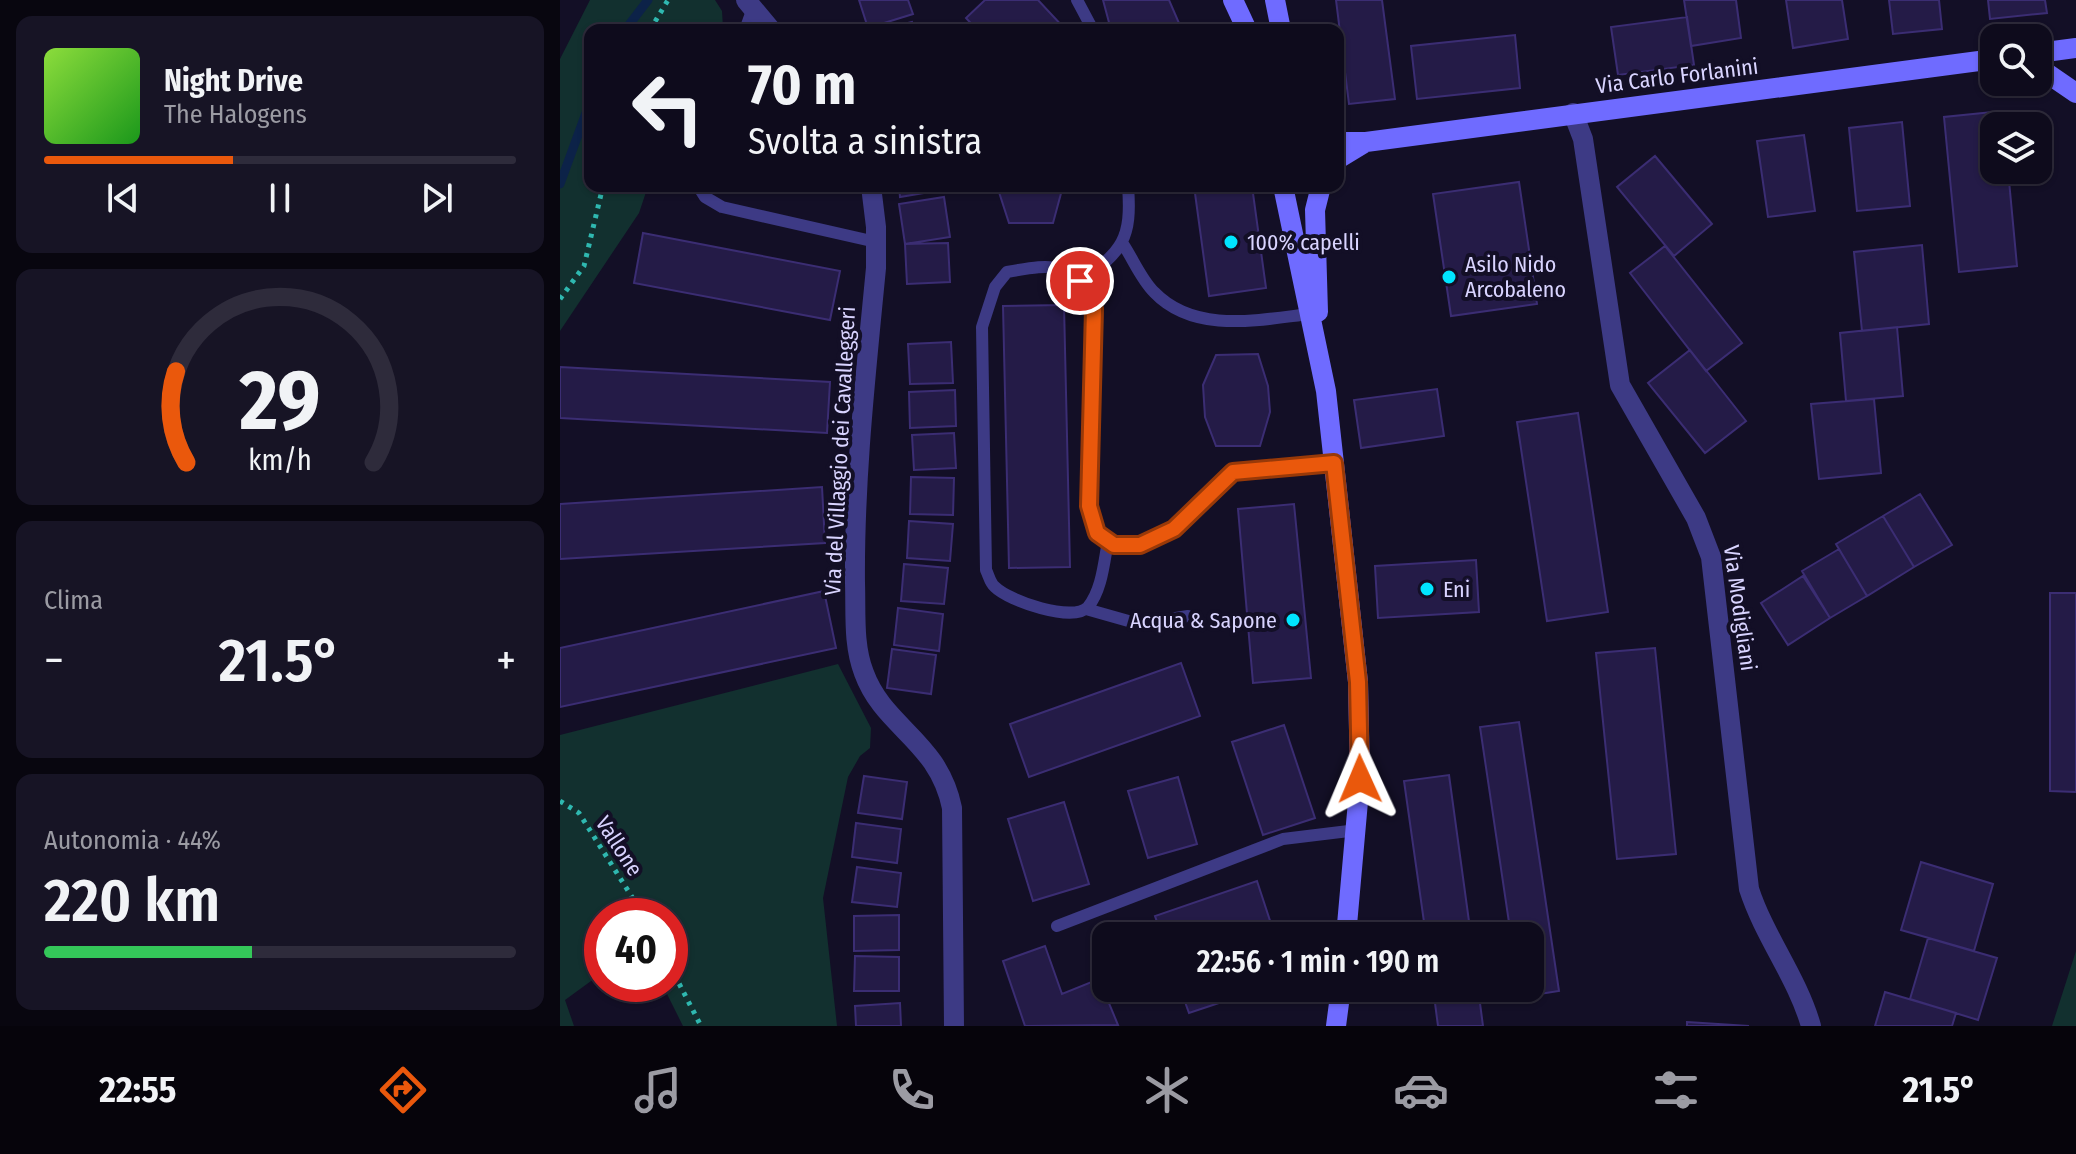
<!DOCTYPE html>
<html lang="it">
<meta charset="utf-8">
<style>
:root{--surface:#0e0b1c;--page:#171425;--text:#f1f3f6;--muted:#9b9ba3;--line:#2e2b3b;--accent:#ea580c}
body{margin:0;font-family:"Fira Sans Condensed",sans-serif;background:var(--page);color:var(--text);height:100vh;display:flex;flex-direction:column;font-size:30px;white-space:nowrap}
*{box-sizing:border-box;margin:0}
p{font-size:26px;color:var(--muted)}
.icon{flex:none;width:44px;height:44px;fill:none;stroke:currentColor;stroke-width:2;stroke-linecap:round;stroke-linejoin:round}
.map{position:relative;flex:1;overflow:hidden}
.drawer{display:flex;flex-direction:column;gap:16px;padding:16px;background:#08060f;width:560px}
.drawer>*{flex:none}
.top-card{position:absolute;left:24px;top:24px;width:760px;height:168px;border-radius:16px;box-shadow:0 2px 6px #0004,0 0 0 2px var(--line);background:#0e0b1c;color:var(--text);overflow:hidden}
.buttons{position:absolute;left:1420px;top:24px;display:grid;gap:16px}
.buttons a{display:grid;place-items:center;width:72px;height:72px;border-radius:16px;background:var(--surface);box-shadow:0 2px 6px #0004,0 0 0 2px var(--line);font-size:40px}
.speed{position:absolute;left:24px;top:898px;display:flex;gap:16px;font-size:40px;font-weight:700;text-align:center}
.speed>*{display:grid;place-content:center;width:104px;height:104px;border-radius:50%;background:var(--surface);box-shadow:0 2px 6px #0004,0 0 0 2px var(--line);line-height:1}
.speed .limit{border:12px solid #d22;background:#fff;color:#111}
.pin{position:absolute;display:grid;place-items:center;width:68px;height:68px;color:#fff;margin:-34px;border:4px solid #fff;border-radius:50%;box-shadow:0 2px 8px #0007}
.me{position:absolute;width:88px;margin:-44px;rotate:359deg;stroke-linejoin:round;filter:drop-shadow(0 0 6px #0008)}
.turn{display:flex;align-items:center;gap:28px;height:168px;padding:0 32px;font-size:36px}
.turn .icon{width:104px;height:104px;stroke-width:2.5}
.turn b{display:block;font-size:56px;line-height:68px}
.big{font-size:60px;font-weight:600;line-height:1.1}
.drawer .widget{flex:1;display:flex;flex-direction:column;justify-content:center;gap:12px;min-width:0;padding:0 28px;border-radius:16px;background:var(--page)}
.drawer .dial{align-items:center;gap:0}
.dial svg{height:208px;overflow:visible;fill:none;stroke:var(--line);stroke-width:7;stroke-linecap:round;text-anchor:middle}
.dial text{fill:var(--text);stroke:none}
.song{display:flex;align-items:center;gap:24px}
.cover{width:96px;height:96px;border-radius:12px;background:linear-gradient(135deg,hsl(90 70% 55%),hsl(120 70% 35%))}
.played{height:8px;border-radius:4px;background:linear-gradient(90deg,var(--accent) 40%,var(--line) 40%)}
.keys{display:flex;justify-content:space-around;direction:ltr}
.heat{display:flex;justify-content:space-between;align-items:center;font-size:44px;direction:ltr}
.charge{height:12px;border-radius:6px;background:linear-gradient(90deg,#34c759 44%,var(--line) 0)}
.trip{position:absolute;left:532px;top:922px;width:452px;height:80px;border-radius:16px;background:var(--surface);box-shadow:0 2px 6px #0004,0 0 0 2px var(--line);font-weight:600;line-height:80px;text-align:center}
.dock{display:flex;height:128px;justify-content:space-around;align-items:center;background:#06040b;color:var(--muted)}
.dock .icon{width:56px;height:56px}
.dock .selected{color:var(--accent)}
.dock b{font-size:36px;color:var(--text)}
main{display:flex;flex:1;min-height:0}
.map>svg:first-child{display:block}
</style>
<main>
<section class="drawer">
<div class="widget">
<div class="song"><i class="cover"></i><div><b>Night Drive</b><p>The Halogens</p></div></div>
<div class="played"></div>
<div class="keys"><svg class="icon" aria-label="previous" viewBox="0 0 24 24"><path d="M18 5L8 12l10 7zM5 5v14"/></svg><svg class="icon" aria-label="pause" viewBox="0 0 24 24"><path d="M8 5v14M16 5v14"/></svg><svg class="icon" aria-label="next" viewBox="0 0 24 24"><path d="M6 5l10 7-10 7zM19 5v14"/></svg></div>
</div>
<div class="widget dial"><svg viewBox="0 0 100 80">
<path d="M14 69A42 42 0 1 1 86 69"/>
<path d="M14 69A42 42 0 0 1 10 34" stroke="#ea580c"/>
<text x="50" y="56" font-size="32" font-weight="700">29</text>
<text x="50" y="72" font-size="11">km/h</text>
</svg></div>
<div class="widget"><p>Clima</p>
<div class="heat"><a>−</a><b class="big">21.5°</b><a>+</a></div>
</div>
<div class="widget"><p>Autonomia · 44%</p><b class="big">220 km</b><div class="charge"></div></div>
</section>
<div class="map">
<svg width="1516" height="1026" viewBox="0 0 1516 1026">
<rect width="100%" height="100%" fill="#130f26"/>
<path fill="#12302f" d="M30,0H155L162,11L163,28L30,30V186H88L79,213L0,331V59Z
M278,664L311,728L310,748L300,756L288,777L263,898L277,1026H123L102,984H110V916H42V973L5,1000L14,1026H0V735Z
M1516,951V1026H1492Z"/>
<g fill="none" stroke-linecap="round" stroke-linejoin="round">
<path stroke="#0c2248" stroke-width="9" d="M65,30L88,0
M0,184L30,102"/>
</g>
<path fill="#241b47" stroke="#3b2d73" stroke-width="2" d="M299,0H348L353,14L308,28Z
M425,0H478L506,30H417L406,18Z
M543,0H609L622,30H551Z
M776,0H822L835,99L789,104Z
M1124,0H1176L1181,38L1131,46Z
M1226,0H1282L1288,39L1233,48Z
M1329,0H1379L1382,29L1333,34Z
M1428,0H1485L1487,13L1430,19Z
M1127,17L1134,65L1058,75L1051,27Z
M352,22L354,30H319Z
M955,35L960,88L857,99L851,46Z
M1442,111L1444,126H1434V170H1448L1457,266L1399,272L1384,117Z
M1342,122L1350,206L1297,211L1289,128Z
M1244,135L1255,211L1208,217L1197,141Z
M1095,156L1152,224L1114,256L1057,187Z
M959,182L977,304L891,316L873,194Z
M339,186H388V189L340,197Z
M437,186H503L493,223H449Z
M634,186H692L706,288L649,296Z
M384,197L390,237L345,244L339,204Z
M83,233L280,271L270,320L74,283Z
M388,243L390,282L347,284L345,244Z
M1362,245L1369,324L1302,331L1294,252Z
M1105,246L1182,343L1146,371L1070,273Z
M504,305L510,567L449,568L443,306Z
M1337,327L1343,396L1286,401L1280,333Z
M391,342L393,383L350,384L348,344Z
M1130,350L1186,421L1145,453L1088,383Z
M698,354L708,386L710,412L700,446H656L645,417L643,385L656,355Z
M0,367L270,382L267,433L0,418Z
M877,389L884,436L801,448L794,400Z
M395,390L396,426L350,428L349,392Z
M1314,399L1321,473L1259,479L1251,404Z
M1018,413L1048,612L987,621L957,422Z
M394,433L396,468L354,470L352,435Z
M351,477L394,478L393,515L350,514Z
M262,487L265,543L0,559V504Z
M1360,494L1392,545L1354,567L1323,516Z
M734,504L751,678L693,683L678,509Z
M1323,516L1354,567L1307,596L1276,544Z
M349,521L393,524L390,561L347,558Z
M1279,549L1307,596L1270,618L1242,571Z
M916,560L919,612L818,618L815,566Z
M344,564L388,568L384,604L341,601Z
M1243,576L1270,618L1228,645L1201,603Z
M264,591L276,648L0,707V648Z
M1490,593H1516V792L1490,791Z
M338,608L383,614L379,651L334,645Z
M1095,648L1116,854L1057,859L1036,653Z
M332,649L376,655L371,694L327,688Z
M621,663L640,716L469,777L450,724Z
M959,722L999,991L960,997L959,988H970V936H951L920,727Z
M724,725L755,818L703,835L672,742Z
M889,775L911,936H866L844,781Z
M304,776L347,782L342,819L298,813Z
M618,777L637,844L588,858L568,791Z
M504,802L529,884L473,901L448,819Z
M296,823L341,829L337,863L292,857Z
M1361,862L1433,884L1414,951L1341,930Z
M297,867L341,873L337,907L292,902Z
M697,881L715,936H602L595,916Z
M339,915V950L294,951V916Z
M1368,938L1437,958L1418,1020L1350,999Z
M485,946L502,994L539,979L558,1025L465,1026L443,961Z
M295,956L339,957V991H294Z
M620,988H704L629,1013Z
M873,988H918L923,1026H878Z
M1325,992L1396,1013L1392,1026H1315Z
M340,1003L341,1026H296L295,1006Z
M1127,1022L1189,1026H1127Z"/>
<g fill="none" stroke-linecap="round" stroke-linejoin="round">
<path stroke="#2fb8b0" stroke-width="5" stroke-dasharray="4 6" stroke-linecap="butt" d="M90,30L108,0
M0,299L24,266L43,186
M0,801L19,813L84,916
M110,966L141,1026"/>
<path stroke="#3d3a85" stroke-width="12" d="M517,0L533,30
M185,30L193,8
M138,186L145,197L162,207L316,242
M563,244C573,259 581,279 594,292C634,334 698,320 749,314
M520,281C563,251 572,239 568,186
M548,541C544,562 542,590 528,607C513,623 449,601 435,587C430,583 429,576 426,570L422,327L435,287L447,272C497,263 510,261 534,309L529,506L537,533L554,545H580L614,529L673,472L774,463
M526,609L579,624L628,616
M497,926L723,839L797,830"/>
<path stroke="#3d3a85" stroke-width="20" d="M186,0L211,30
M1013,113L1023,139L1060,385L1136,518L1151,557L1189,889C1205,938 1237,977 1251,1026
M311,186L316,227V268C306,372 294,478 295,583C296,613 293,645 304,673C324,728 378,740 392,808L394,1026"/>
<path stroke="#6f6bff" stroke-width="20" d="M673,0L687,30
M715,0L721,30
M1478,53L1516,48
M1478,67L1516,93
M778,142H806L1434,59
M778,159L806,142
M723,186L766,391L798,682L800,779L786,936
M758,312L755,210L761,186
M776,1026L781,988"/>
</g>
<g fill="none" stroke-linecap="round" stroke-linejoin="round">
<defs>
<path id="route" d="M520,281L534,309L529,506L537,533L554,545H580L614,529L673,472L774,463L798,682L800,779"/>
</defs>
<use href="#route" stroke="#983908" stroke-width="20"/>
<use href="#route" stroke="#ea580c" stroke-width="14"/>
</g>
<g fill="#00e5ff" stroke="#130f26" stroke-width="3">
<circle cx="671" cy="242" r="8"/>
<circle cx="889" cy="277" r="8"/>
<circle cx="867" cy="589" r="8"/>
<circle cx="733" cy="620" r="8"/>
</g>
<g text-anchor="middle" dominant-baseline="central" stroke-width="8" stroke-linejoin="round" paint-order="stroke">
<g font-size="22" fill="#d9d4ff" stroke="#130f26">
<text transform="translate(1117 76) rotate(-7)">Via Carlo Forlanini</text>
<text transform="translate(280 451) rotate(-87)">Via del Villaggio dei Cavalleggeri</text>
<text transform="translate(1180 608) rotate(82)">Via Modigliani</text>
<text transform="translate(59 846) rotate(57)">Vallone</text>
</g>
<g font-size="22" fill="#d9d4ff" stroke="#130f26" text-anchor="start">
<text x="687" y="242">100% capelli</text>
<text x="905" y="264">Asilo Nido<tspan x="905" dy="25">Arcobaleno</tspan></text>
<text x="883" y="589">Eni</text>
<text x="717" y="620" text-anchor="end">Acqua &amp; Sapone</text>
</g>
</g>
</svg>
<div class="buttons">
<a><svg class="icon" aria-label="search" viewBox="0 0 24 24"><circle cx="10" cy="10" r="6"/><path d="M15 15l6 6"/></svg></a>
<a><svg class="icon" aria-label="layers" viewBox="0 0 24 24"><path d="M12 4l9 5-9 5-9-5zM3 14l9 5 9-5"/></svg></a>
</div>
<div class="speed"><div class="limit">40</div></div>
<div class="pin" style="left:520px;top:281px;background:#d93025"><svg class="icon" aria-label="arrive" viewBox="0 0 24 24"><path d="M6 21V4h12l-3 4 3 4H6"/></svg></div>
<svg class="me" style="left:800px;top:779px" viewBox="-20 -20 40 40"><path d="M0-17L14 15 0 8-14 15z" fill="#ea580c" stroke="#fff" stroke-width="4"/></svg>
<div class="trip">22:56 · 1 min · 190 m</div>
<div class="top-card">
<div class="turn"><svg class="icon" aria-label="left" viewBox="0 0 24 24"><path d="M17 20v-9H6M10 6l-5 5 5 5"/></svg><div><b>70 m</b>Svolta a sinistra</div></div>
</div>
</div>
</main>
<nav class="dock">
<b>22:55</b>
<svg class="icon selected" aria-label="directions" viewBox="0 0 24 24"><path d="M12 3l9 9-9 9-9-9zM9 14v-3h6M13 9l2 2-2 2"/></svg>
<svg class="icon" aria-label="music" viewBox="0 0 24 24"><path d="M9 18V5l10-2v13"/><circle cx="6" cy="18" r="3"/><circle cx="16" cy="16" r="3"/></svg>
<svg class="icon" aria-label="phone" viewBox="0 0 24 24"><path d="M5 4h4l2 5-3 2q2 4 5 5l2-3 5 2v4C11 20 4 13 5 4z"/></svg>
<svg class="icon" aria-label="climate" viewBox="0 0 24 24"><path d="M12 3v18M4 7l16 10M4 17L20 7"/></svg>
<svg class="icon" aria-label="car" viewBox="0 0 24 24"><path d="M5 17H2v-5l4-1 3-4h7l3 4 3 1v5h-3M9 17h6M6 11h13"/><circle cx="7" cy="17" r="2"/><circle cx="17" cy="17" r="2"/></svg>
<svg class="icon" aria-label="filters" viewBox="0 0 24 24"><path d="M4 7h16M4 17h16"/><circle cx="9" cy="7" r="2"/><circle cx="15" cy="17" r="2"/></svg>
<b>21.5°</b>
</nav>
